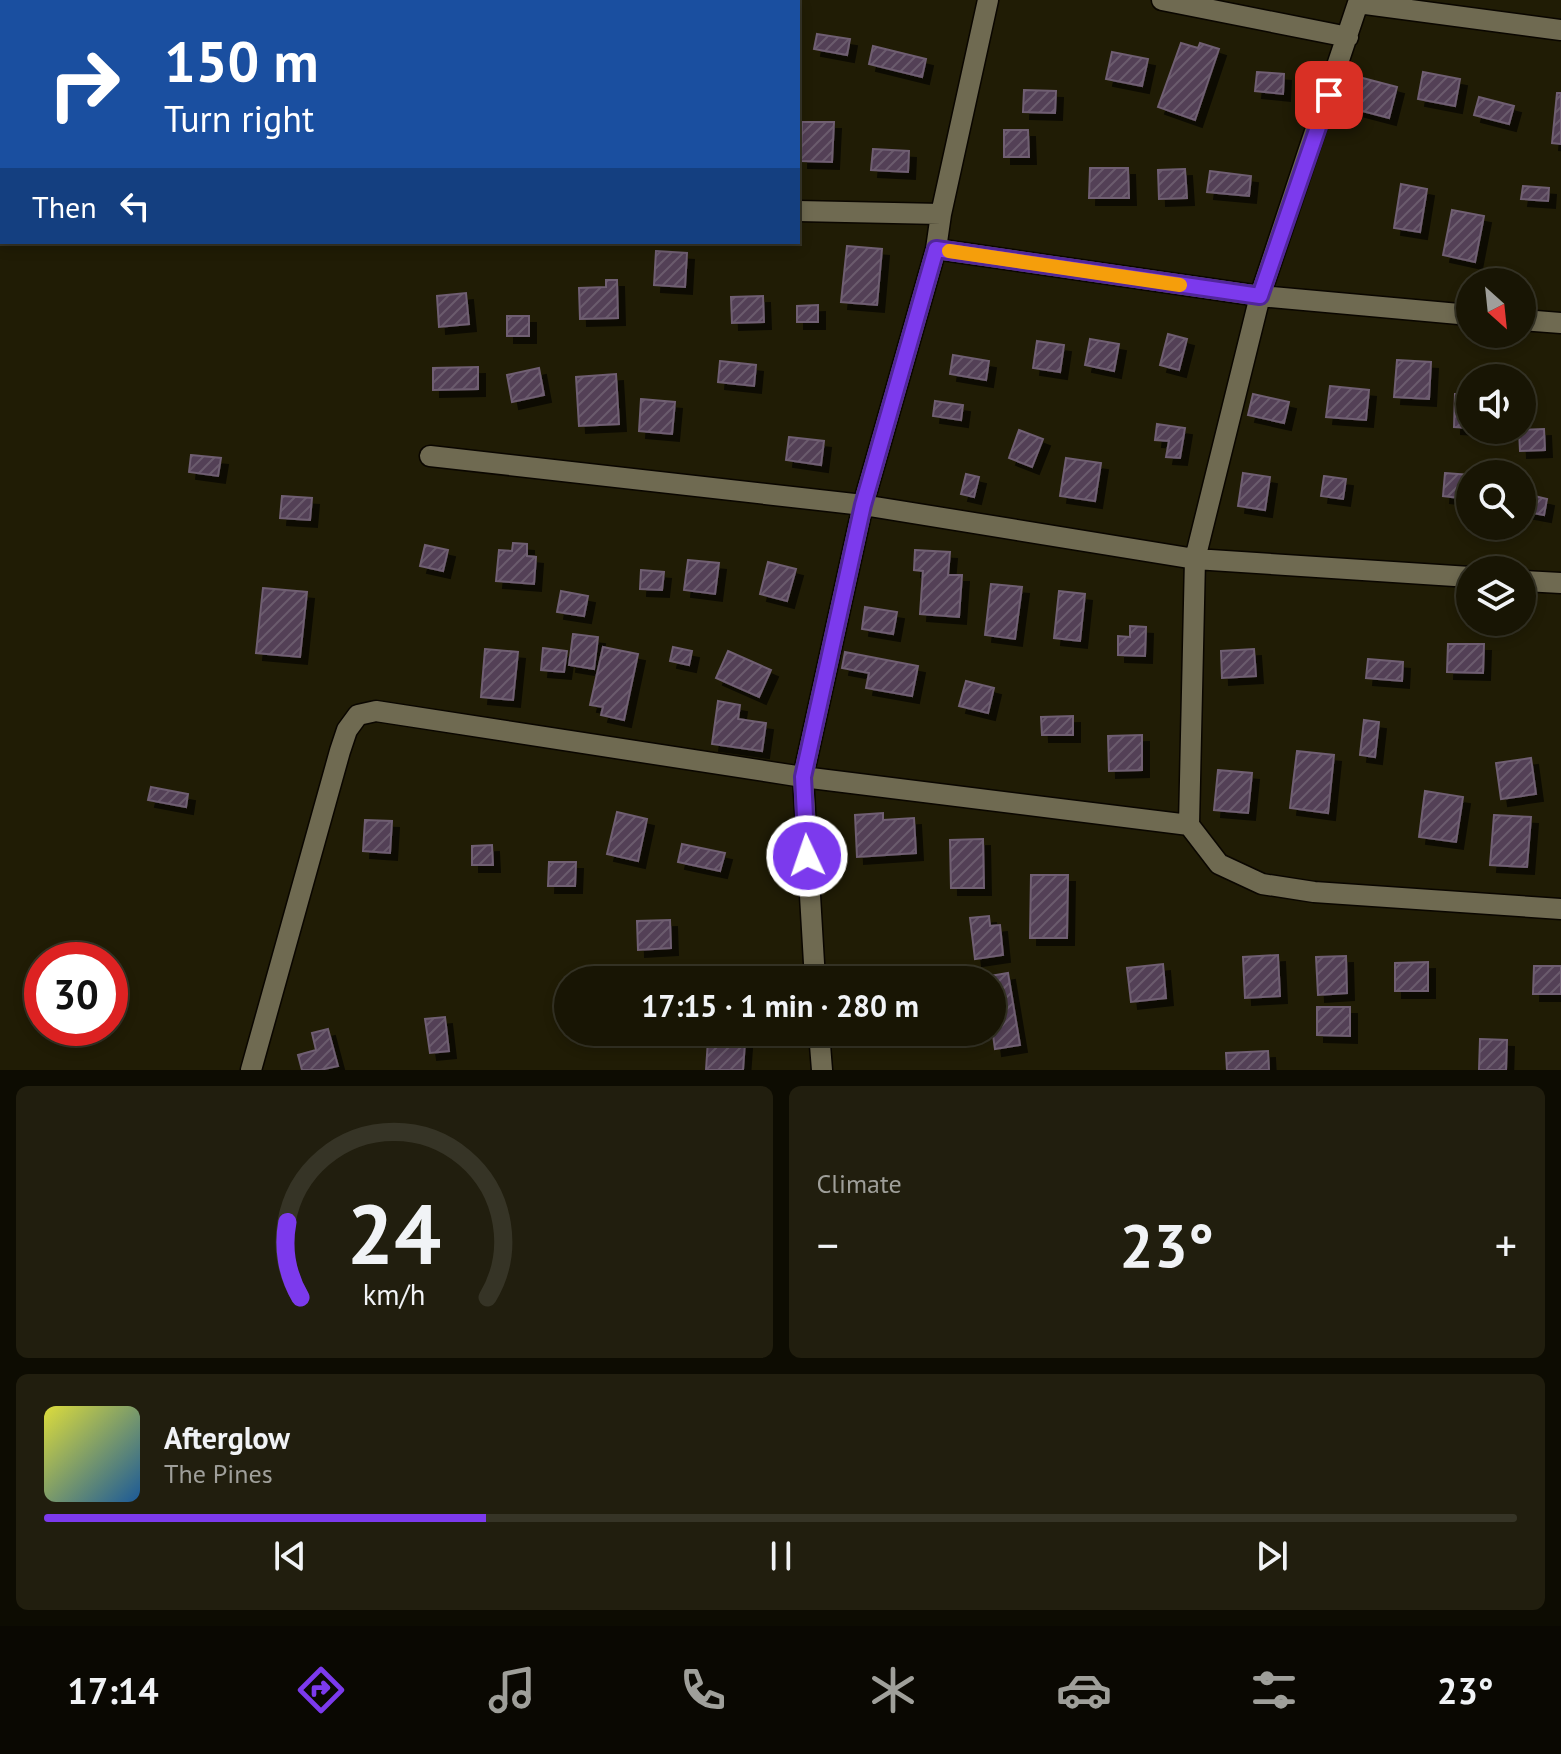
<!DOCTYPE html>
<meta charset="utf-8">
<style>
:root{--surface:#181504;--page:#211e0e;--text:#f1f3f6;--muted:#9f9f9a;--line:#363426;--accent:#7c3aed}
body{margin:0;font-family:"PT Sans",sans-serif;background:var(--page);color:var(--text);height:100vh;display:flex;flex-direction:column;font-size:30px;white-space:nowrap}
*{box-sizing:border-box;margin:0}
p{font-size:26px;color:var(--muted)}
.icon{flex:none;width:44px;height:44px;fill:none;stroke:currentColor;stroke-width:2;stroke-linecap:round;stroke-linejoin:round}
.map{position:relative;height:1070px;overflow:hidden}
.side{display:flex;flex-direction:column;gap:16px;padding:16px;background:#0d0c02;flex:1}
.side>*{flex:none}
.banner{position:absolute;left:0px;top:0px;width:800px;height:244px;box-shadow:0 4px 12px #0003,0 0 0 2px var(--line);background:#1a4fa0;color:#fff;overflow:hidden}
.needle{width:52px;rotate:153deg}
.tools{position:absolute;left:1456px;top:268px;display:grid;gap:16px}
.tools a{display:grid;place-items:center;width:80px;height:80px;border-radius:50%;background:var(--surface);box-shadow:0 4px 12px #0003,0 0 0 2px var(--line);font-size:40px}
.speed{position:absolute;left:24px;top:942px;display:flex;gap:16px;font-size:40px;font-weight:700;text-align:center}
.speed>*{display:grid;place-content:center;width:104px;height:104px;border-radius:50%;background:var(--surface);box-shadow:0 4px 12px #0003,0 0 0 2px var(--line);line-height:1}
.speed .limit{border:12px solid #d22;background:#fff;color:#111}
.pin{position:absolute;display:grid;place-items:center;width:68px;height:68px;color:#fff;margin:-34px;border-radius:16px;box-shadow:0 4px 12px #0006}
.me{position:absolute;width:88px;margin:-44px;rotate:357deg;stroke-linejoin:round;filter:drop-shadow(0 0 6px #0008)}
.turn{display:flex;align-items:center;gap:28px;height:168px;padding:0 32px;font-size:36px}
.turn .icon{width:104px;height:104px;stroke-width:2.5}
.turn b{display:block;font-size:56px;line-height:68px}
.then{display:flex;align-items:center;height:76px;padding:0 32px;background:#0003;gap:16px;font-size:30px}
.big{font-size:60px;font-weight:600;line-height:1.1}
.side .card{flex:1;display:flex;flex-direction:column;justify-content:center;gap:12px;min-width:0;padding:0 28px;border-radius:12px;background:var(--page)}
.side .dial{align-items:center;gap:0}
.dial svg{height:208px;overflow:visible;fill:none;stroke:var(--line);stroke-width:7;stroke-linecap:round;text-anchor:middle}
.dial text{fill:var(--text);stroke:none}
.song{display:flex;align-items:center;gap:24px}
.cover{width:96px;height:96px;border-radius:12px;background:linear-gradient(135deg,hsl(60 70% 55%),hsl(210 70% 35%))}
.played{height:8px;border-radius:4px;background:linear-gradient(90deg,var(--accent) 30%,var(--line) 30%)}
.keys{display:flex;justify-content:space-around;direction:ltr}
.heat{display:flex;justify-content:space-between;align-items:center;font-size:44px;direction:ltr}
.side .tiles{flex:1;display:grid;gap:16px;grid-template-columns:1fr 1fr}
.card:last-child{grid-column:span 2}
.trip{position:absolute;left:554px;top:966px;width:452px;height:80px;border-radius:40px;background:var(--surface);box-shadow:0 4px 12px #0003,0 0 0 2px var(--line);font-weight:600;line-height:80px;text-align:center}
.menu{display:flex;height:128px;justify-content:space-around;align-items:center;background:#0a0802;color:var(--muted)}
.menu .icon{width:56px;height:56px}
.menu .on{color:var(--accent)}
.menu b{font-size:36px;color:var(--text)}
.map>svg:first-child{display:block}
</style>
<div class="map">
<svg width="1561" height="1070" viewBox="0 0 1561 1070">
<defs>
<pattern id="building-hatch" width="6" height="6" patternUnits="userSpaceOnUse" patternTransform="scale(2)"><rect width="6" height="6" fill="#524056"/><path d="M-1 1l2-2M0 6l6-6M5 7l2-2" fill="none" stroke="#6b5b6d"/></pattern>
<filter id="shadow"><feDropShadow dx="7" dy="7" stdDeviation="0" flood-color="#0009"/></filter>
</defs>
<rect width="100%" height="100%" fill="#201c05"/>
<path fill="url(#building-hatch)" stroke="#6f5e72" stroke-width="2" filter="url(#shadow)" d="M817,34L850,39L847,55L814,49Z
M1181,43L1198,48L1200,43L1219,49L1195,120L1158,107Z
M873,46L926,59L922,77L869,64Z
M1112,52L1148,59L1142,86L1106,79Z
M1257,72L1284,74L1283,94L1255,91Z
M1423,72L1460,79L1455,106L1418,99Z
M1355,76L1397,87L1389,118L1347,107Z
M1024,90L1056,91L1055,113L1023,112Z
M1557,93H1561V144L1552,143Z
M1479,97L1514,106L1509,124L1474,115Z
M802,122H834L832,162L801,161Z
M1004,130H1028L1029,157H1004Z
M873,149L909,151L908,172L871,170Z
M1090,168H1128L1129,198H1089Z
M1185,169L1187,198L1159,199L1158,170Z
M1210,171L1251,176L1249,196L1207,192Z
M1401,184L1427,189L1420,232L1394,228Z
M1523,186L1549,188L1548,201L1521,199Z
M1452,210L1484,216L1475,262L1443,255Z
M847,246L882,249L877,305L841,302Z
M656,251L687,253L685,287L654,285Z
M606,280H617L618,318L580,319L579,288L606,287Z
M466,293L469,324L439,327L437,296Z
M763,296L764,322L732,323L731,297Z
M818,305V322H797V306Z
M507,316H529V336H507Z
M1168,334L1187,339L1179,370L1160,365Z
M1090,339L1119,344L1114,371L1085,365Z
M1037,341L1064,345L1060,372L1033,368Z
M953,355L989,361L986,380L950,374Z
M1397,360L1431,362L1429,399L1394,397Z
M720,361L756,365L754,386L718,382Z
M478,367V389L433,390V368Z
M539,368L544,395L512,402L507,375Z
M616,374L619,424L579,426L576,377Z
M1330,386L1369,390L1366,420L1326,417Z
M1253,394L1289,402L1284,423L1248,415Z
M1455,394H1470V428L1454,427Z
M641,399L675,402L672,434L639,431Z
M935,401L963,405L961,420L933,416Z
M1157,424L1185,428L1180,458L1166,457L1169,441L1155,440Z
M1544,429L1545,450L1520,451L1519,430Z
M1019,430L1043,439L1032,467L1009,458Z
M789,437L824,441L821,465L786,460Z
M191,455L221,458L218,476L189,472Z
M1066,458L1101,463L1095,501L1060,496Z
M1243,473L1270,477L1265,510L1238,506Z
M1445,473L1470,475L1468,499L1443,496Z
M966,474L979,477L974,497L961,494Z
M1324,476L1346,479L1343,499L1321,496Z
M1522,493L1547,499L1544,515L1522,511Z
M282,496L312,498L310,520L280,518Z
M513,543L527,544V556L536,557L534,584L496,581L499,550L512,551Z
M425,545L448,550L443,571L420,566Z
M915,550L950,552L948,575H962L959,617L920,614L923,571L914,570Z
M688,560L719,563L715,594L684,590Z
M768,562L796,569L787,601L760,594Z
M641,570L664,572L662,590L640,589Z
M991,584L1022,587L1015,639L985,635Z
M263,588L307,592L300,657L256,653Z
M561,591L588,596L584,616L557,612Z
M1059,591L1085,594L1080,641L1054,638Z
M865,607L897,612L893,634L862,629Z
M1130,626L1146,627L1145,656L1118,655V636L1130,637Z
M573,634L598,637L594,669L569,665Z
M1448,644H1484L1483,673L1447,672Z
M603,647L638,654L624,720L601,715L603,707L590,705Z
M673,647L692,651L689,665L670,661Z
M543,648L567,651L564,672L541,670Z
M485,649L518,652L513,700L481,697Z
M1254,649L1256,676L1222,678L1221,651Z
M728,651L771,670L759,697L716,678Z
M845,652L918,666L912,696L866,688L869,673L842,668Z
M1368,659L1403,662L1402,681L1366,678Z
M966,681L994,688L988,713L959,706Z
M718,701L740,705L738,719L766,723L762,751L712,744Z
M1073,716V735H1042L1041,717Z
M1364,720L1379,722L1375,757L1360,755Z
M1142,735V770L1109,771L1108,736Z
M1297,751L1334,755L1328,813L1290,808Z
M1531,758L1536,794L1501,799L1496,763Z
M1218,770L1252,773L1248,813L1214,810Z
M151,787L188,794L186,807L148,800Z
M1425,791L1463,797L1456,842L1419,837Z
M617,812L647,819L638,861L607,854Z
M883,813V820L914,818L916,853L857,857L855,815Z
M1494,815L1531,817L1527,867L1490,865Z
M365,820L392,821L390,853L363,851Z
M983,839L984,888H951L950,840Z
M682,844L725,853L720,871L678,862Z
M492,845L493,865H472V846Z
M549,862H576L575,886H548Z
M1031,875H1068L1067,938H1030Z
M989,916L990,926L1000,925L1003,955L975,959L970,918Z
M670,920L671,948L638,950L637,921Z
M1278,955L1280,996L1245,998L1243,957Z
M1346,956L1347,993L1318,995L1316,957Z
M1428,962V991H1395V963Z
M1163,964L1166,998L1131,1002L1127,968Z
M1534,966H1561V994H1533Z
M1008,973L1020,1045L995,1049L992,1028V980H984V977Z
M1317,1007H1350V1036L1317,1035Z
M445,1017L449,1051L430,1053L425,1019Z
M328,1029L338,1066L320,1070H302L298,1055L316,1050L312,1033Z
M1480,1039L1507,1040L1506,1070H1479Z
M708,1040L745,1042L743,1070H706Z
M1268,1051L1269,1070H1227L1226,1053Z"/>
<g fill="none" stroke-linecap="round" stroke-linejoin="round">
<defs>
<path id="minor" d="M1162,0L1348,37
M1359,0L1260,296L1195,559L1189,825L1219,864L1262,884L1314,892L1561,909
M1358,3L1561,30
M798,211L941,214
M936,249L1260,296L1470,315
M1522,320L1561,323
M430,456L863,505L1195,559L1470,577
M1522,581L1561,583
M815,980L803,777L863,505L936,249L941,214L988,0
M819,1032L822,1070
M251,1070L340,751L347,730L358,715L376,711L803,777L1189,825"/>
</defs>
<use href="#minor" stroke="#0a0600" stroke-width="23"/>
<use href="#minor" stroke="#6f6a51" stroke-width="20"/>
</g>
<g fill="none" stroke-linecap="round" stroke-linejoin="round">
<defs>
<path id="route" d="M807,856L803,777L863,505L936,249L1260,296L1329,95"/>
</defs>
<use href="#route" stroke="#51269a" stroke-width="20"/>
<use href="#route" stroke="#7c3aed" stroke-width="14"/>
<path stroke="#f59e0b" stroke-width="14" d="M949,251L1180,285"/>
</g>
</svg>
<div class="tools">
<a><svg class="needle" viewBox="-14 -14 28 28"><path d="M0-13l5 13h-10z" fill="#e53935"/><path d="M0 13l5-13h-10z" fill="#9f9f9a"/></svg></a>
<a><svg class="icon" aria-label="sound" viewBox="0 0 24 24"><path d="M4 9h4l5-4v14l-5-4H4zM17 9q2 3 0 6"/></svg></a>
<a><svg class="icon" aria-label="search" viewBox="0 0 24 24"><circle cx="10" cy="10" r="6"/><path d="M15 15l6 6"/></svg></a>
<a><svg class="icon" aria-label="layers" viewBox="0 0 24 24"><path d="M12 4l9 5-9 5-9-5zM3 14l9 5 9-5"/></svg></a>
</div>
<div class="speed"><div class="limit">30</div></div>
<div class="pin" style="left:1329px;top:95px;background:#d93025"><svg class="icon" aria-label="arrive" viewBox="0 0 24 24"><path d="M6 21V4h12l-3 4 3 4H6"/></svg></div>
<svg class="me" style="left:807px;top:856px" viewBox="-20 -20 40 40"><circle r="17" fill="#7c3aed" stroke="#fff" stroke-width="3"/><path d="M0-11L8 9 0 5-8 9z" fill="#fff"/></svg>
<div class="trip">17:15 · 1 min · 280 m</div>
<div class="banner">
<div class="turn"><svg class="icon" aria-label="right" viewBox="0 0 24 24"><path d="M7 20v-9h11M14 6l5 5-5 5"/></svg><div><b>150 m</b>Turn right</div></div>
<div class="then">Then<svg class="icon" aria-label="left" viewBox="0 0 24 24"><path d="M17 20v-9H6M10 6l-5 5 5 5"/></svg></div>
</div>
</div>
<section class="side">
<div class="tiles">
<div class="card dial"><svg viewBox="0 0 100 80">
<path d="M14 69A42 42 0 1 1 86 69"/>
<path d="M14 69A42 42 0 0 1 9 40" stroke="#7c3aed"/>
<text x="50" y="56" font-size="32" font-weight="700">24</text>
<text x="50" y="72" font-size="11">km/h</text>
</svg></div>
<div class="card"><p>Climate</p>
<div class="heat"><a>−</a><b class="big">23°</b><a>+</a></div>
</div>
<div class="card">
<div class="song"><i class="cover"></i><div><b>Afterglow</b><p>The Pines</p></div></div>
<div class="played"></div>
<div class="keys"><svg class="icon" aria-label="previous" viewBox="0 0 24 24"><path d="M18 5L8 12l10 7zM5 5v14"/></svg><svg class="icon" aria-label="pause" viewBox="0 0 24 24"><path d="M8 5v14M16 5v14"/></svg><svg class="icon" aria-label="next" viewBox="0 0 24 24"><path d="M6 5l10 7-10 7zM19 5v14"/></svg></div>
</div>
</div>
</section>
<nav class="menu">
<b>17:14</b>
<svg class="icon on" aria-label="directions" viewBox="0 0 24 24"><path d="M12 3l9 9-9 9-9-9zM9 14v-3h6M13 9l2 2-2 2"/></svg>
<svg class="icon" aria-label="music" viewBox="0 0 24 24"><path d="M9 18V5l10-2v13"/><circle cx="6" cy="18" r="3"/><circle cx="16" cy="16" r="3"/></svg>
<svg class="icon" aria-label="phone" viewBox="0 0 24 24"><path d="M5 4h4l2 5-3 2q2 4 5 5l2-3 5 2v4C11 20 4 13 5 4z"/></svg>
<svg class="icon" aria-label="climate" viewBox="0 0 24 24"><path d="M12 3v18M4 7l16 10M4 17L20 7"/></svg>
<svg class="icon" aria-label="car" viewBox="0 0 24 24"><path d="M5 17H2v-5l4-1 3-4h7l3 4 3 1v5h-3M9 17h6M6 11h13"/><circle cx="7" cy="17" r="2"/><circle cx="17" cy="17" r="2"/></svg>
<svg class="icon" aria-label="filters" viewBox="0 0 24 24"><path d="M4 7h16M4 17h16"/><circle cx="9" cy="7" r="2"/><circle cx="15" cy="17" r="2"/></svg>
<b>23°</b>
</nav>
